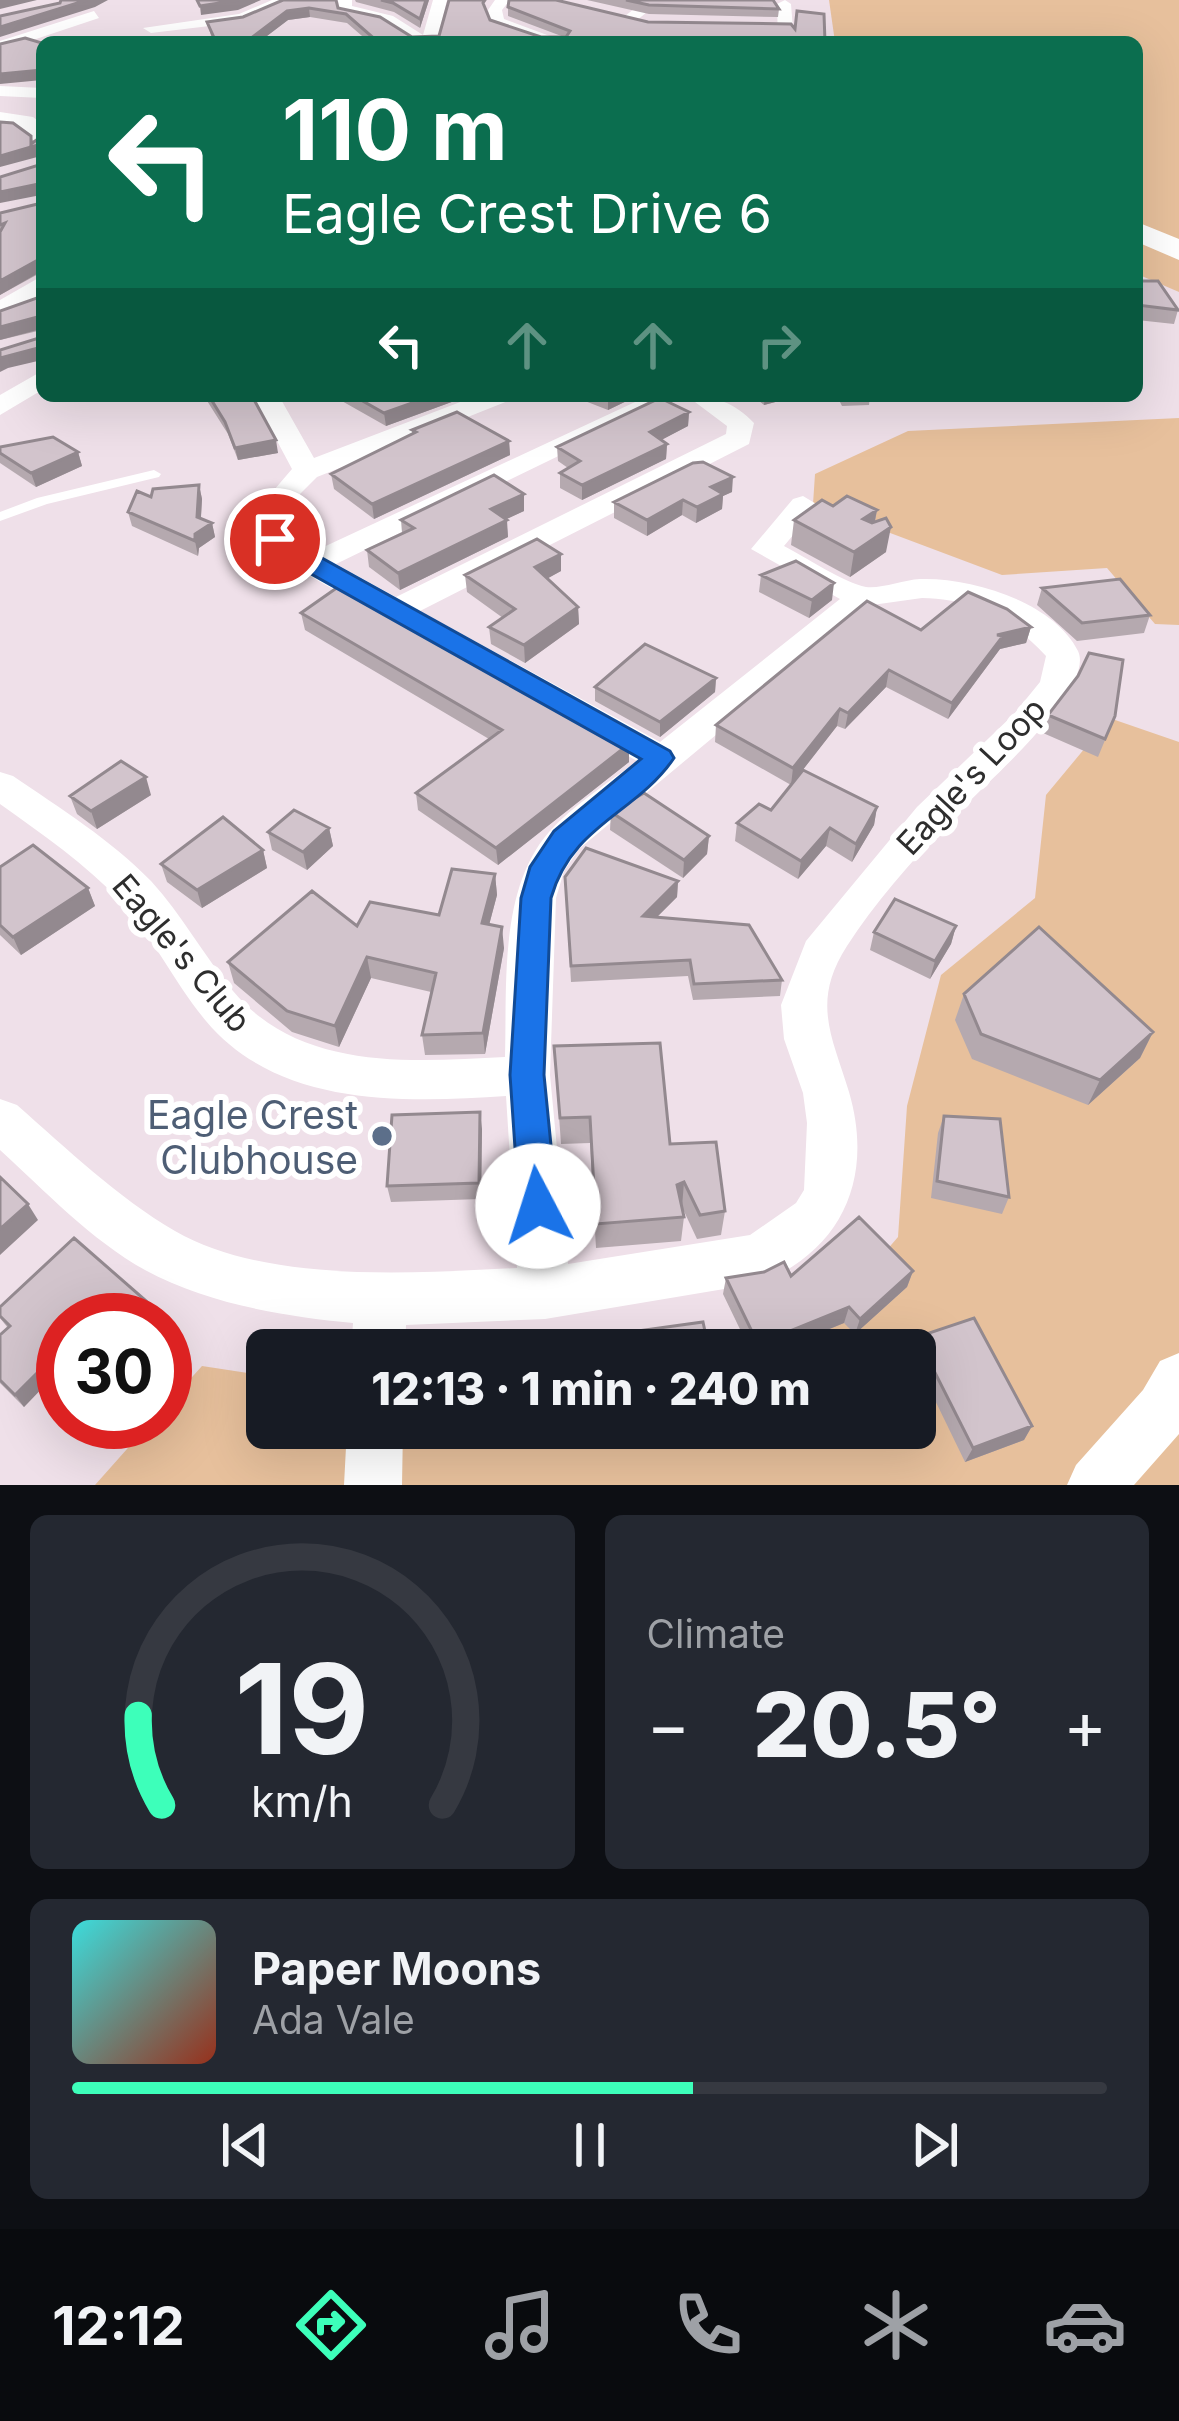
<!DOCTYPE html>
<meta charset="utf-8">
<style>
:root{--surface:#171b24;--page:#242831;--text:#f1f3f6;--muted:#9ea1a6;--line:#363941;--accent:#3dffba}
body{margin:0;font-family:Inter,sans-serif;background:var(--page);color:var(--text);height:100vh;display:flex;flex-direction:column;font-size:45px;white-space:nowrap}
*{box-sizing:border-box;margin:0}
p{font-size:39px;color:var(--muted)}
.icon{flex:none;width:66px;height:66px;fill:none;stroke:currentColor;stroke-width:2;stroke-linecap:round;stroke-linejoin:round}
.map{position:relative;height:1485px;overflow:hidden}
.details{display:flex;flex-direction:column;gap:30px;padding:30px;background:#0d0f14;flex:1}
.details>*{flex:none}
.top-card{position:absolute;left:36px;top:36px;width:1107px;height:366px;border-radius:18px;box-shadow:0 12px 48px #0002;background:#0b6e4f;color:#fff;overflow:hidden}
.speed{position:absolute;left:36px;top:1293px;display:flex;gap:24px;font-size:60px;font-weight:700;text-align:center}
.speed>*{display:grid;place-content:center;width:156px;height:156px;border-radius:50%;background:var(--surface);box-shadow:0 12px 48px #0002;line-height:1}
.speed .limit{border:18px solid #d22;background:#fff;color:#111}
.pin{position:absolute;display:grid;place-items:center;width:102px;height:102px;color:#fff;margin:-51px;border:6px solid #fff;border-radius:50%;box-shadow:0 3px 12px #0007}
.me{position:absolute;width:132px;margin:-66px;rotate:355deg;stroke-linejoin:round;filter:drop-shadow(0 0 9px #0008)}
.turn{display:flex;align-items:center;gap:42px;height:252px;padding:0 48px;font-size:54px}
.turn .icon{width:156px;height:156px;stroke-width:2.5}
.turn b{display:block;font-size:84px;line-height:102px}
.lanes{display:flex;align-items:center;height:114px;padding:0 48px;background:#0003;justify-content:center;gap:60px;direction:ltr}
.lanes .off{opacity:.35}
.big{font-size:90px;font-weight:800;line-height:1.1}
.details .widget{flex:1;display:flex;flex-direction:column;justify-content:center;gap:18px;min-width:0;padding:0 42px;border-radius:18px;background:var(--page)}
.details .dial{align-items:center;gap:0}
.dial svg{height:312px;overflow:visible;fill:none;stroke:var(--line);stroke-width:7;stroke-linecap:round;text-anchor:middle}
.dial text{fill:var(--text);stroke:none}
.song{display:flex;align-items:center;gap:36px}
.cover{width:144px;height:144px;border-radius:18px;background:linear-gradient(135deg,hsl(180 70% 55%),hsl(10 70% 35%))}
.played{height:12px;border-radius:6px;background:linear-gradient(90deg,var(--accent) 60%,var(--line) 60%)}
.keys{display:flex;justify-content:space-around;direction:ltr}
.heat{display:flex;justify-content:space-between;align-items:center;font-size:66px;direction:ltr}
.details .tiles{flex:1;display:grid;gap:30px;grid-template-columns:1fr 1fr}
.widget:last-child{grid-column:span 2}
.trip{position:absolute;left:246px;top:1329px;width:690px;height:120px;border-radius:18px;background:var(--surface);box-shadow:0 12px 48px #0002;font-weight:800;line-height:120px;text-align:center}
.tab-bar{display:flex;height:192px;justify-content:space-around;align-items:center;background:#090b0e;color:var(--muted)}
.tab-bar .icon{width:84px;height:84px}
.tab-bar .active{color:var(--accent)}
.tab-bar b{font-size:54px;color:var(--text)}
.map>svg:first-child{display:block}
</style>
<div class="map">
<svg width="1179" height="1485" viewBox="0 0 1179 1485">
<rect width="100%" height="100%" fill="#efe0e9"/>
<path fill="#e7c09c" d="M829,0H1179V292L1137,274V42H835Z
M1179,418V625L1155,624L1107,568L1002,575L813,504L815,474L908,431Z
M1089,711L1179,742V1485H95L151,1422H165V1407L202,1366L267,1376V1428H915V1350H779L822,1325L898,1237L907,1106L941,975L1035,898L1046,795L1085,748Z"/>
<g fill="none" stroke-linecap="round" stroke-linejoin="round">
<path fill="#fff" fill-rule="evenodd" d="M154,470L161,474L159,477L47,504L0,521V512L37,498Z"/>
<path fill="#fff" fill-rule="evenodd" d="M272,0H296L243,22L151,33L143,28L239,14Z
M338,0H352V6L393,16L423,35L433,0H447L437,42H413L383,22L340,12Z
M495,0H510L502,10L504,19L566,42H543L492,25L488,10Z
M638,0H652L654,6L635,22H625V16L639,5Z
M785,0L791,4L794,42H778L777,4Z
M94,11L99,18L0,51V41Z
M0,86L42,88V98L0,96Z
M42,371V390L0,415V395Z
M253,396H279L314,458L476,396H512L508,401L317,477L294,500L285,529L315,551L648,396H682L336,564L396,597L726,434L727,426L687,396C715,396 734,402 754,423L749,444L420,611L660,742L840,599L751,549L793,499L803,496L818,505L784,546C805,557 845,583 866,587C881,589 903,580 920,579C970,577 1054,602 1078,651C1097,691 971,796 945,826C911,862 874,904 847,946C811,1002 832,1036 849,1092C874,1177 843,1250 760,1283L545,1319L406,1325L405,1350H351L353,1323C282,1316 208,1304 145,1270C91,1240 45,1191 0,1150V1099L17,1105C67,1149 117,1197 175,1231C267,1284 414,1273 517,1268L506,1096C403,1103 278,1107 206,1021C175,984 154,938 121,902C86,864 42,834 0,804V772L13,776C60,808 111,840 151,881C182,915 204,956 233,991C300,1071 410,1062 505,1057C507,985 499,889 549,832C573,805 608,783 637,761L301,571L259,538L255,532L262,504L292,469ZM922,598C975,599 1010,618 1046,656L1040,682L1014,714L917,807L806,941L781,1005L784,1039L803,1093L807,1123L804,1190L796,1203L750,1235L568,1264L550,1075L556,898L564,871L579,849L872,605Z
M1179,1353V1434L1134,1485H1067L1076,1465L1143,1390L1160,1361Z
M347,1428H403L402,1485H344Z"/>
<path fill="#fff" fill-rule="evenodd" d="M0,112L33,117L42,124V146L17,129L0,128Z
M1137,222L1179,239V260L1137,242Z
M42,276V305L0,322V300Z"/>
</g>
<path fill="#b5a9af" d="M283,0L338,8L412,37L439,36L485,8L490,20L541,37H564L508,16V7L648,22L795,29L825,42H369L347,23L310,17L288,20L259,42H213L207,22L243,17Z
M355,0H429L420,28L394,12L356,2Z
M587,0H773L779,9L778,17L649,14Z
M42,203V330L0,340L40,297L42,272L0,295V213Z
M1137,281L1178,310L1174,324L1137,320Z
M204,396H252L278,453L238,460L228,434Z
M333,396H468L386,426Z
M572,396H637L608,410Z
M753,396H798L764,405Z
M837,396H870L869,405L842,406Z
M689,412L688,426L661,440L667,444L666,459L582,500L560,488V473L568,468L558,461L557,447Z
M412,430L509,441L510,455L374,519L334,489L331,474L412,434Z
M0,447L78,452L82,466L36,487L0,463Z
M199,485L202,499L201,518L212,523L215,537L199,548L198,556L132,526L128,512L151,497Z
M732,492L723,496L722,509L696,523L682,515L647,536L614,518V502Z
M524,494V511L506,519L508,537L400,590L369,567L367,550L402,533L401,520Z
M833,506L877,510L875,522L886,552L850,577L791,545L794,520Z
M561,554V571L547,578L578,607L579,624L525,663L491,644L489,627L503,618L467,592L465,575Z
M761,575L832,600L809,618L759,592Z
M1042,588L1150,615L1144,633L1077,641L1037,605Z
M301,613L629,744V762L498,865L418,810L416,793L489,739L305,630Z
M1031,627L1026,643L1000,649L948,719L886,687L845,729L837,726L791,785L715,742L716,725L921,630Z
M716,678L715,692L660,737L595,701V687Z
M1048,715L1115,716L1098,757L1043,733Z
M151,795L97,829L77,814L70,796Z
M877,807L874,825L852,862L826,846L798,879L735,841L737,823L771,810Z
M611,812L709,836L707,854L683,878L610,830Z
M329,828L333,846L307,870L272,850L268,832Z
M263,850L267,868L202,908L167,882L161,864Z
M0,867L88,888L95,906L21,955L0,935Z
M495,874L497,895L489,925L504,948L485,1054L425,1055L422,1035L431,992L371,978L339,1047L292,1032L234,983L228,962L357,926L439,915Z
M565,877L678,881L677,897L657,917L782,980L780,996L693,1000L688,976L571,982Z
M956,926L951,944L930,979L870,950L874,932Z
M964,994L1153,1032L1140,1058L1088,1105L972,1059L955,1020Z
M554,1046L670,1144L725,1211L721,1235L697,1239L682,1207L684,1217L681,1241L596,1248L590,1143L561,1144Z
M944,1116L1009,1197L1002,1214L931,1198L938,1133Z
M482,1129L481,1199L391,1202L387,1186Z
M913,1271L907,1287L855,1334L844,1323L778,1350H750L723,1294L726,1278Z
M0,1307L63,1320V1391L50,1380L24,1407L0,1383V1335L8,1328L0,1318Z
M917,1337L1032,1426L1024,1440L965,1462L915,1359V1350H912Z
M635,1428H721V1430L638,1442Z"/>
<path fill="#93898f" d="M0,0H37L0,9Z
M87,0H108L95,7L0,37V27Z
M239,0H261L238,10L201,15L200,6Z
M426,0H429L420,28V19Z
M309,8L310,17L288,20L259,42H246L287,11Z
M42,70V80L0,84V74Z
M31,136L34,146L38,145L41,156L0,167V156Z
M38,184L41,195L0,203V192Z
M36,261L40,272L0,295V281Z
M37,317L41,329L0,340V327Z
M42,347V360L8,368L0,372V358Z
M432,396H468L386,426L384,413Z
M610,396H637L608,410V397Z
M765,396H798L764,405Z
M689,412L688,426L650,446V432Z
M276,440L278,453L238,460L235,448Z
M509,441L510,455L374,519L372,504Z
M667,444L666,459L582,500V485Z
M78,452L82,466L36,487L31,473Z
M733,477L732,492L723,496L722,509L696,523L697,507L711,487Z
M199,485L202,499L200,531L197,517Z
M524,494V511L492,526L491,509Z
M683,500L682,515L647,536V520Z
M877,510L872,535L863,519Z
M507,520L508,537L400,590L398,573Z
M212,523L215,537L199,548L198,556L195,541V534Z
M891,527L886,552L850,577L854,552Z
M561,554V571L536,585L535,567Z
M834,583L832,600L809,618L812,600Z
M578,607L579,624L525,663L524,645Z
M1031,627L1026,643L1000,649L948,719L952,703L997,635Z
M889,670L886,687L845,729L848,713Z
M716,678L715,692L660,737V722Z
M840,709L837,726L791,785L793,768Z
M629,744V762L498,865L496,848Z
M146,777L151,795L97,829L91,811Z
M877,807L874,825L852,862L856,844Z
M329,828L333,846L307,870L303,852Z
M830,828L826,846L798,879L801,861Z
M709,836L707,854L683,878L684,860Z
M263,850L267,868L202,908L197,890Z
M495,874L497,895L484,944L482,923Z
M678,881L677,897L642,932L643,916Z
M88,888L95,906L21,955L13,937Z
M956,926L951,944L930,979L935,961Z
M502,927L504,948L485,1054L483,1033Z
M367,957L371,978L339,1047L335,1026Z
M1153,1032L1140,1058L1088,1105L1100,1080Z
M480,1112L482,1129L481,1199L479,1183Z
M684,1182L682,1207L677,1185Z
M28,1204L38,1220L0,1255V1229Z
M913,1271L907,1287L855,1334L860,1319Z
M849,1307L844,1323L778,1350H757L758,1344Z
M42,1368L50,1380L24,1407L15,1395Z
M102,1422H120L110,1433Z
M1032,1426L1024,1440L965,1462L973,1448Z"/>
<path fill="#d2c4cc" stroke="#93898f" stroke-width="3" d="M61,0H87L0,27V16L60,3Z
M197,0H239L200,6Z
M283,0H336L338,8L380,17L412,37L439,36L449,0H485L483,3L490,20L541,37H566L570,31L508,7L509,0H556L648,22L791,24L795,29L797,11L824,14L825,42H378L346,14L309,8L287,11L246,42H216L207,22L243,17Z
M381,0H426L420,19L393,3Z
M626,0H773L779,9L649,5Z
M25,38L42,43V70L0,74V44Z
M0,122L13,123L31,136V144L42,136V148L38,145L0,156Z
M42,164V187L38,184L0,192V177Z
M42,203V262L36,261L0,281V232L5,223L0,225V213Z
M42,264V320L37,317L0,327V311L40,297Z
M1137,281H1158L1178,310L1137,305Z
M42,337V347L0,358V350Z
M209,396H252L276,440L235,448L225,422Z
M354,396H432L384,413Z
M660,398L689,412L650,432L667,444L582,485L560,473L580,461L557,447Z
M457,412L509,441L372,504L331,474L416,432L412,430Z
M53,437L78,452L31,473L0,453V447Z
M703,462L733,477L711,487L723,494L697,507L683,500L647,520L614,502L693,463Z
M494,475L524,494L491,509L507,520L398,573L367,550L414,528L401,520Z
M199,485L197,517L212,523L195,534V541L128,512L137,491L151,497L153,489Z
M847,496L877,510L863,519L872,523L886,518L891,527L854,552L794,520L822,500L833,506Z
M537,539L561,554L535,567L578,607L524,645L489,627L515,609L465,575Z
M796,561L834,583L812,600L761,575Z
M1120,579L1150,615L1082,623L1042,588Z
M338,587L629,744L496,848L416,793L502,730L301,613Z
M968,592L1007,609L1031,627L997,635L1003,636L952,703L889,670L848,713L840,709L793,768L716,725L867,601L921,630Z
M645,644L716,678L660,722L595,687Z
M1089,653L1123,660L1115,716L1105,739L1048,715L1078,676Z
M121,761L146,777L91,811L70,796Z
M803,770L877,807L856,844L830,828L801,861L737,823L759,804L771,810Z
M644,793L709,836L684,860L611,812Z
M294,810L329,828L303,852L268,832Z
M223,817L263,850L197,890L161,864Z
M33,845L88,888L13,937L0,925V867Z
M586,848L678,881L643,916L749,925L782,980L694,984L690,960L571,966L565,877Z
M452,869L495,874L482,923L502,927L483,1033L422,1035L436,973L367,957L335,1026L287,1011L228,962L312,891L357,926L370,902L439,915Z
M895,899L956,926L935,961L874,932Z
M1039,927L1153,1032L1100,1080L981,1034L964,994Z
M660,1043L670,1144L716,1142L725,1211L700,1215L684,1182L677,1185L684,1217L596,1224L590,1117L560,1118L554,1046Z
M480,1112L479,1183L387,1186L392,1115Z
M944,1116L1000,1119L1009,1197L937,1181Z
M0,1177L28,1204L0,1229Z
M859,1217L913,1271L860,1319L849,1307L758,1344L726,1278L764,1272L784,1262L791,1276Z
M74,1238L161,1314L156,1320H63V1387L42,1368L15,1395L0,1380V1335L10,1326L0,1316V1307Z
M974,1318L1032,1426L973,1448L917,1337Z
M703,1322L709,1350H626L623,1333Z"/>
<path fill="#1a73e8" stroke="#114b97" stroke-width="3" d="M275,532L670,751L674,758C636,814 572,824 551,898L544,1075L557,1206L551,1218L538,1224L525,1218L519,1206L510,1075L521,898L530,867L554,831L641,759L304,570L267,544V534Z"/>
<circle fill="#5c6f8a" stroke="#fff" stroke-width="4.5" cx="382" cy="1136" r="12"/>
<g text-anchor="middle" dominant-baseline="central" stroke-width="12" stroke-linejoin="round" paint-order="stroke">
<g font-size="33" fill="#2e2e2e" stroke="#fff">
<text transform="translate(971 776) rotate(-47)">Eagle's Loop</text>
<text transform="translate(182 953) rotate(50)">Eagle's Club</text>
</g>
<g font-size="39" fill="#4e5e75" stroke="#fff" text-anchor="end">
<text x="358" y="1114">Eagle Crest<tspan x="358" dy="45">Clubhouse</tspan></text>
</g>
</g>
</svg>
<div class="speed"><div class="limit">30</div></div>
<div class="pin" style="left:275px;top:539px;background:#d93025"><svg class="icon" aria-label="arrive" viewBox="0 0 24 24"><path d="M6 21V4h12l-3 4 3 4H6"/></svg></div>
<svg class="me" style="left:538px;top:1206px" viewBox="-20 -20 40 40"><circle r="19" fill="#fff"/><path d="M0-13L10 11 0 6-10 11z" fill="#1a73e8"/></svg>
<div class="trip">12:13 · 1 min · 240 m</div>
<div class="top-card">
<div class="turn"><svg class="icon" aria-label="left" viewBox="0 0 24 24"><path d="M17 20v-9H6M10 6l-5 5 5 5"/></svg><div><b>110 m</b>Eagle Crest Drive 6</div></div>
<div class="lanes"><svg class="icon" aria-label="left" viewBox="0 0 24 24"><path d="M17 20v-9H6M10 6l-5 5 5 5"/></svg><svg class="icon off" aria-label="ahead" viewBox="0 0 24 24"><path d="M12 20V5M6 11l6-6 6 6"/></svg><svg class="icon off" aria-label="ahead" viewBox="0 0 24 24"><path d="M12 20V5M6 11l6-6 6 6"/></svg><svg class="icon off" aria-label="right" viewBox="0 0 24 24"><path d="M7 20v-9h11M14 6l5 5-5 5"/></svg></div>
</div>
</div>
<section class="details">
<div class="tiles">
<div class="widget dial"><svg viewBox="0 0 100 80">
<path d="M14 69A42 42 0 1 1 86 69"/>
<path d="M14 69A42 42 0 0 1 8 46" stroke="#3dffba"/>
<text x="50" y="56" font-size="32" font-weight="700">19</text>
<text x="50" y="72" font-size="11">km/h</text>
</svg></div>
<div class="widget"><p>Climate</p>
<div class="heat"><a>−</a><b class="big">20.5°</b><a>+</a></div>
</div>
<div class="widget">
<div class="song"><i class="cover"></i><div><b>Paper Moons</b><p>Ada Vale</p></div></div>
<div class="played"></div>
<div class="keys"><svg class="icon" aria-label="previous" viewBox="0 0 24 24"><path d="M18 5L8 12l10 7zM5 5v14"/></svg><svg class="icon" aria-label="pause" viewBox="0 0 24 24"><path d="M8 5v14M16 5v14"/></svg><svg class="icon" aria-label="next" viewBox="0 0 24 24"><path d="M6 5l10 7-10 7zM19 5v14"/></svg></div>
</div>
</div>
</section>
<nav class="tab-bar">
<b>12:12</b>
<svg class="icon active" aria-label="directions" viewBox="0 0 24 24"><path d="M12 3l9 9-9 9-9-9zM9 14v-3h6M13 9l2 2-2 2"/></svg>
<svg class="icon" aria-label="music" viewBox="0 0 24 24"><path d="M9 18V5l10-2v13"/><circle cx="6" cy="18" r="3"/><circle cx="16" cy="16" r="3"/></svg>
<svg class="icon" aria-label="phone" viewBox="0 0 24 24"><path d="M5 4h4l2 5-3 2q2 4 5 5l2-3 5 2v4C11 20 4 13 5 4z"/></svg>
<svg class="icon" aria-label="climate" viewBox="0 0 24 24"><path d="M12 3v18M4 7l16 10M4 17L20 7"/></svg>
<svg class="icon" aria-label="car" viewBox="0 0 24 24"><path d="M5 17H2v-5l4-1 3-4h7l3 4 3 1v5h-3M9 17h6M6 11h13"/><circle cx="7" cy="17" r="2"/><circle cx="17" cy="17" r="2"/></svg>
</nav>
